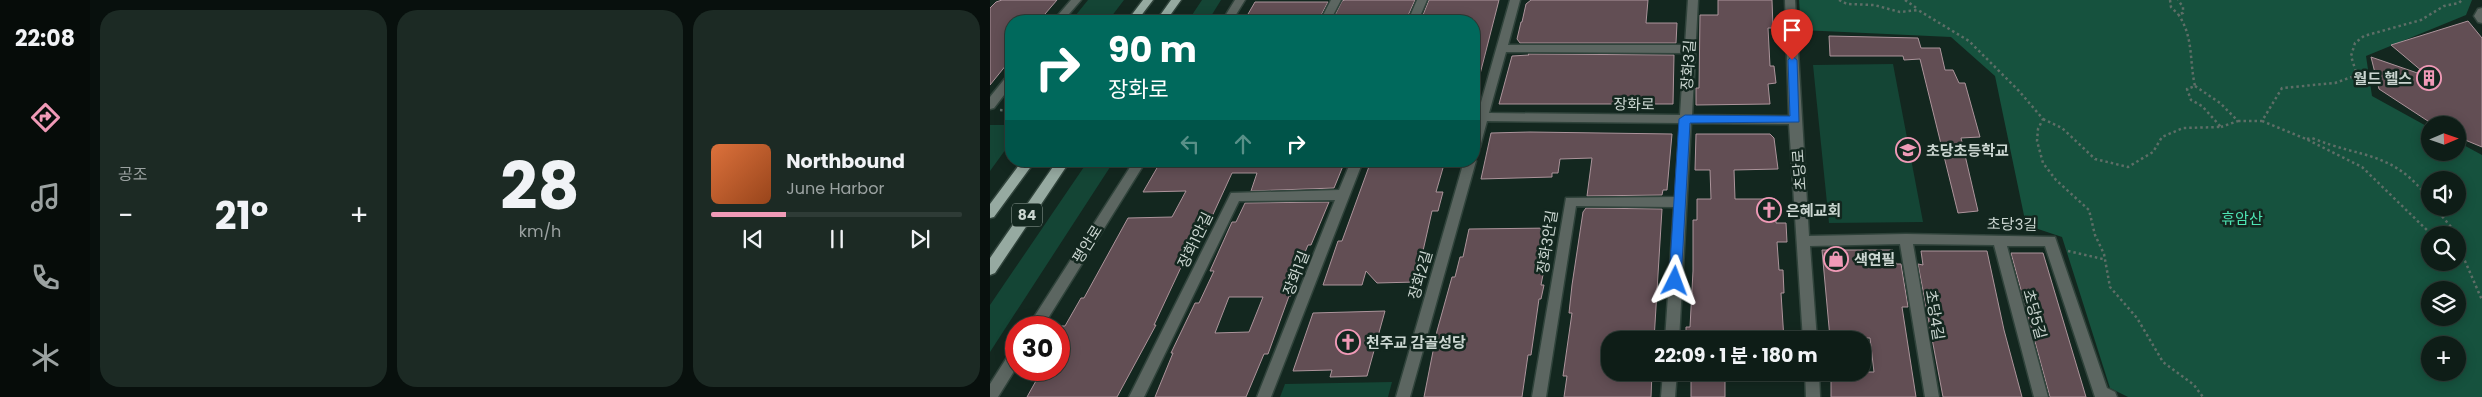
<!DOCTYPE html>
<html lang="ko">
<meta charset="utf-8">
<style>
:root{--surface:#0e1d17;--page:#1c2a24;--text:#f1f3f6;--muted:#9ba2a1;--line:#2e3b36;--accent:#f09ab7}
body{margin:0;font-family:Poppins,"Noto Sans KR",sans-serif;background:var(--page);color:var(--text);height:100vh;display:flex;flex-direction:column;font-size:19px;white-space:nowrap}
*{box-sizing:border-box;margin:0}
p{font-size:16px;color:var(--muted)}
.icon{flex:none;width:28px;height:28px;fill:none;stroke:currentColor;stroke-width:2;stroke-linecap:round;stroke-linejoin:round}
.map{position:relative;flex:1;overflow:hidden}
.sheet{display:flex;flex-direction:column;gap:10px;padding:10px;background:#08100d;width:900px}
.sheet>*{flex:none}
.top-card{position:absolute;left:15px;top:15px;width:475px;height:152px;border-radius:20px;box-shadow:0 2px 12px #0003,0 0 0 1px var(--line);background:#00695c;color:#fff;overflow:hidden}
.needle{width:32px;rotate:88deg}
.buttons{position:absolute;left:1431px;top:116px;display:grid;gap:10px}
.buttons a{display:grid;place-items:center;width:45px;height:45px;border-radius:50%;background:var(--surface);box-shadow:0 2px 12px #0003,0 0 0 1px var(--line);font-size:25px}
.speed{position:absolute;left:15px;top:316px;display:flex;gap:10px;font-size:25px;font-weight:700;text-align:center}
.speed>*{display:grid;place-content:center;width:65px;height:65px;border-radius:50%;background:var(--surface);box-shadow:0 2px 12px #0003,0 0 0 1px var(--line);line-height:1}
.speed .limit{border:8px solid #d22;background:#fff;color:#111}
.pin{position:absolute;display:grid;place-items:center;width:42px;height:42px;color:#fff;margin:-51px -21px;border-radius:50% 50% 50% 0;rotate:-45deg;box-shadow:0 0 5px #0007}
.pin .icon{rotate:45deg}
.me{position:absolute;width:55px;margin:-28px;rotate:3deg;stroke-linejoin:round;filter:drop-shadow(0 0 4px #0008)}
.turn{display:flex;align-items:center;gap:18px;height:105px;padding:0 20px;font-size:22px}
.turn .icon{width:65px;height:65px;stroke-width:2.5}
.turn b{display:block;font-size:35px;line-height:42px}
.lanes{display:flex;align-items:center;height:48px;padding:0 20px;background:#0003;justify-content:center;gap:25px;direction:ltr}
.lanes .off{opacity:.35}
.big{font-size:38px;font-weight:700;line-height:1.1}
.sheet .card{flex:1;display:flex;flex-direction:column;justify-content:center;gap:8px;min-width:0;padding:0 18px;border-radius:20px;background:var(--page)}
.sheet .dial{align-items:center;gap:0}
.dial b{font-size:65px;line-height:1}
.song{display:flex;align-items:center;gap:15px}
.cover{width:60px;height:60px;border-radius:8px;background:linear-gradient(135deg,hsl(20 70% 55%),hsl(20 70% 35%))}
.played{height:5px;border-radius:2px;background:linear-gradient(90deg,var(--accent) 30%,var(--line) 30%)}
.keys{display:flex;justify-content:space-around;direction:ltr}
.heat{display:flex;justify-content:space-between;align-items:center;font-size:28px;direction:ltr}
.sheet .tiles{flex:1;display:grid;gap:10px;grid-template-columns:repeat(3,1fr)}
.trip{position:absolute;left:611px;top:331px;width:270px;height:50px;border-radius:20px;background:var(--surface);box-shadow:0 2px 12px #0003,0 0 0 1px var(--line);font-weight:700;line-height:50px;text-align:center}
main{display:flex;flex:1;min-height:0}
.tabs{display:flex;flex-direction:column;width:90px;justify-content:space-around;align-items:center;background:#060c09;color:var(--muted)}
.tabs .icon{width:35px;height:35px}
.tabs .on{color:var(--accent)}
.tabs b{font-size:22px;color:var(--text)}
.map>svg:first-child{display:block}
</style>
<main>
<nav class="tabs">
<b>22:08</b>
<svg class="icon on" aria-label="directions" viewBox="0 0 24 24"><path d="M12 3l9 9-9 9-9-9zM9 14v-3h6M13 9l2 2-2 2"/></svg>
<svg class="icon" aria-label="music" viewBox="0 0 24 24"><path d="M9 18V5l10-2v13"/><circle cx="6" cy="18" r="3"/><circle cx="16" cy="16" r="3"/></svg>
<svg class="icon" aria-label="phone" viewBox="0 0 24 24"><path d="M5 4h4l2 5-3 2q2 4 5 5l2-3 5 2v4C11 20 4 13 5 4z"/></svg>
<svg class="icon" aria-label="climate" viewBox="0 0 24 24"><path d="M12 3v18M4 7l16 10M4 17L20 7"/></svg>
</nav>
<section class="sheet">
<div class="tiles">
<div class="card"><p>공조</p>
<div class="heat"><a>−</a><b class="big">21°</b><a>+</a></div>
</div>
<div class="card dial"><b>28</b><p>km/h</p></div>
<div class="card">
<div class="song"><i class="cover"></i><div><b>Northbound</b><p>June Harbor</p></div></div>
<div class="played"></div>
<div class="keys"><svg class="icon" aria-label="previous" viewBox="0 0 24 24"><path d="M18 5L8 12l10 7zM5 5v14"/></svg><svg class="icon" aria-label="pause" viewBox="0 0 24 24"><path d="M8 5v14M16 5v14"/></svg><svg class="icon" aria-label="next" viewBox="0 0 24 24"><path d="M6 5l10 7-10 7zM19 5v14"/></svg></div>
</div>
</div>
</section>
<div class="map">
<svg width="1492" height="397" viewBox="0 0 1492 397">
<rect width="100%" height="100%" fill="#13271f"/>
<path fill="#144535" d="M98,0H134L118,21H81Z
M212,0H231L218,21H198Z
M903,64L933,222L839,223L823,65Z
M0,125H21V142L0,171Z
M98,161H124L0,352V305Z
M402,382L398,397H290L295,384Z"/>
<path fill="#16523e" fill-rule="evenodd" d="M809,0H1482L1476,15L1376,56L1382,96L1440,128V152H1468V142L1492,155V397H1138L1120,388L1072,237L1036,225L1005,76L961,37L811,30ZM1440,180H1468V208H1440ZM1440,235H1468V262H1440ZM1440,290H1468V318H1440ZM1440,345H1468V372H1440Z"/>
<path fill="#624e54" stroke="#ac949b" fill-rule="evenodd" d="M12,0H67L49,21H21V59L0,85V8L6,2Z
M355,0H425L416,20L342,21L352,1Z
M439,0H509L488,82L484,81V20L433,21L431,20Z
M541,0H658L656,23H687L686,43H530L527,39L531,22H532L536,4Z
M728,0H782L783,28H778L780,66H784L786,83L778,84L780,104L706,105V88H709L710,15H728Z
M265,2H338L328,21H254Z
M1478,21L1492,38V147L1468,137V125H1444L1389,89L1381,57L1439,77L1401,45Z
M839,36L928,38L931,48H950L955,70H963L969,83H975L990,137L971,138L988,211L968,213L930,59L914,60L913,56H840Z
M538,54L684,55L683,104H509L522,56L539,55Z
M540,132L682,134L677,190H673L672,195L597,196L602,158L570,159L568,173H562V177L491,179L501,133Z
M706,134H780L784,138L788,169L744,170L745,199H785L786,223H796L797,242H787L789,270H793L794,293H791L794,340H696V327H700L703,271V220H707V199H721L720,170H705Z
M171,161H355L344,188L261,191L267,173H242L214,234H211L198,263H193L164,325H166L127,397H37L52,370H69V326H75L91,298H94L138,218L182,217L196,191L153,192Z
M381,161H455L446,192H453L448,211H442L426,282L387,283L376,271L372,285H333L348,241H352Z
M339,202L321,245H318L304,279H307L301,296H299L278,354H274L256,397H165L183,353H181L205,303H209L224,271H220L242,222H246L255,203ZM239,297H273L259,332L225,333Z
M596,208L672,209L664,340H620V372H662L661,397H574L577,376H573L582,313H579L582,285L593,212Z
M562,228L551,285H554L551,299H549L541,355H538L532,397H434L447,331L462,277H465L470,257H473L479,229Z
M832,250H903L906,264H911L918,307H912L926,397H841V372H884L880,338H840Z
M931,251H997L1014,330L1032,397H953L928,264L933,265Z
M1021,253H1053L1096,397H1060Z
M395,311L377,376L340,377L342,370L303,371L323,313Z
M701,372H735V397H701Z"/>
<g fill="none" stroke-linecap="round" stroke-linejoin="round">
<defs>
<path id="minor" d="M81,0H91L73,21H63Z
M245,0H255L242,21H232Z
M341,0H351L340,21H330Z
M427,0H437L428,21H418Z
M520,0H530L518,45H695L698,0H708L702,115L799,116L795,0H805L819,236L916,234L1065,237L1117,388L1125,392L1127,397H1105L1055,246H1017L1058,397H1044L1004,245L923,244L949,397H935L910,244L820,246L827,340H813L799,124L701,123L689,340H675L684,207L586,206L556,397H542L576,198L685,197L690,123L497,121L490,147L484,151L485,121H484V113H488ZM516,52L694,53L690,115L499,113Z
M1492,8V23L1488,22L1484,16L1488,9Z
M21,75V86L4,108L0,109V97L17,76Z
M484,158L486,161L420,397H406L474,161H484Z
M144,161H156L52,328H37Z
M361,161H373L281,397H267L345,200L249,201L154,397H139L241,193L349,190Z
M26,350V368L8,397H0V384L21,351Z
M673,372H687L685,397H671Z
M815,372H829L830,397H816Z"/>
<path id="major" d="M153,0H163L147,21H137Z
M181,0H191L176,21H166Z
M32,161H45L4,217L0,218V204Z
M67,161H80L5,273L0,275V258Z"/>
</defs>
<use href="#minor" stroke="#30433b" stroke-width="3"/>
<use href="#major" stroke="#30433b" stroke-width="3"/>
<path stroke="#5e6e67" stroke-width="2.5" stroke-dasharray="2.5 3" stroke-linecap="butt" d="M849,0L857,4L884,5L910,12L928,10L979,41L1029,91L1053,119L1048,129L1047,141L1053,163L1066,180L1099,210L1105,235L1114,254L1120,287L1147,318L1173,362L1204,385L1213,397
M915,0L928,9
M1180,0L1181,7L1188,14
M1205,86L1230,103L1248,121L1231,127
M10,110L21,111
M1053,119L1072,128L1105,159L1138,167L1163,152L1172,137L1193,128L1231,127L1212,106L1201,100L1197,89L1205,86C1199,60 1204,37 1188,14L1193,13V7L1188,0
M1248,121H1272L1292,88L1345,83L1367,75L1361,56L1365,43L1374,36L1431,20L1454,6L1469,3L1472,0
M1272,121L1316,139L1372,167L1442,235
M1317,139L1322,138C1373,159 1402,150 1440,200
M1445,208L1473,241L1468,251
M1078,251L1113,259
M1468,252L1475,261L1492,300"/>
<use href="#minor" fill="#5c6661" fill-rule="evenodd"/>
<use href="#major" fill="#96aaa1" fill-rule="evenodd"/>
</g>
<path fill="#1a73e8" stroke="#114b97" d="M802,56L807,60L809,122L700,123L691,281L685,286L681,284L679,281L689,119L695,115L800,116L798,60Z"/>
<defs>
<symbol id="building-ring" viewBox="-11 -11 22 22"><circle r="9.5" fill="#13271f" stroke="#f09ab7" stroke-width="1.5"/><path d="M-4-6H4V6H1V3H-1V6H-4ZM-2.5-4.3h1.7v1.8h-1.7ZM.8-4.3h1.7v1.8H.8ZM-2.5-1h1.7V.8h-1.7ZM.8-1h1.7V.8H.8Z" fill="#f09ab7"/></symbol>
<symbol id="school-ring" viewBox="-11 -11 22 22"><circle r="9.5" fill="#13271f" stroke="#f09ab7" stroke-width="1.5"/><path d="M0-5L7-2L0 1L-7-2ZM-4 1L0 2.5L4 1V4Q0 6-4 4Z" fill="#f09ab7"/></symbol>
<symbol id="church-ring" viewBox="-11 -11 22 22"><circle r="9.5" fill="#13271f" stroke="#f09ab7" stroke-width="1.5"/><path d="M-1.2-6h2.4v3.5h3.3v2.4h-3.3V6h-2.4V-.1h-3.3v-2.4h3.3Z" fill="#f09ab7"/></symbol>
<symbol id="shop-ring" viewBox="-11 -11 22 22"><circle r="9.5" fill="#13271f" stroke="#f09ab7" stroke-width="1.5"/><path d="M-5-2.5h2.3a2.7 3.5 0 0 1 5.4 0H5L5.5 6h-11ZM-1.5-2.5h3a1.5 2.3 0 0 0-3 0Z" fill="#f09ab7"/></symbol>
</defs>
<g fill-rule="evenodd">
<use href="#building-ring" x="1425" y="64" width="28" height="28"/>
<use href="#school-ring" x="904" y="136" width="28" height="28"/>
<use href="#church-ring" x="765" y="196" width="28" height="28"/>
<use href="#shop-ring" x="832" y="245" width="28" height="28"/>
<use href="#church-ring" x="344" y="328" width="28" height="28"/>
</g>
<g text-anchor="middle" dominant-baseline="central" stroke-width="5" stroke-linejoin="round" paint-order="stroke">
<rect fill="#13271f" stroke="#94a29c" stroke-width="1" x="22" y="203.5" width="30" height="23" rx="4"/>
<g font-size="14" font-weight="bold" fill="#cbd6d1">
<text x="37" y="215">84</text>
</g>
<g font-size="15" fill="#cbd6d1" stroke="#13271f">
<text transform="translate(698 65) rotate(-86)">장화3길</text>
<text transform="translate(644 104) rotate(1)">장화로</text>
<text transform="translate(809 170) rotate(-94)">초당로</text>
<text transform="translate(1022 224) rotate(1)">초당3길</text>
<text transform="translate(205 240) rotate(-64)">장화1안길</text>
<text transform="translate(557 242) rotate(-81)">장화3안길</text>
<text transform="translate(97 244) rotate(-58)">평안로</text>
<text transform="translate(306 273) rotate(-69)">장화1길</text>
<text transform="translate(430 275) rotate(-74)">장화2길</text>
<text transform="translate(1045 314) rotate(75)">초당5길</text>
<text transform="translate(945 315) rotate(81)">초당4길</text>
</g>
<g font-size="15" font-weight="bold" fill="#cbd6d1" stroke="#13271f" text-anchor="start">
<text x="1422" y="78" text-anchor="end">월드 헬스</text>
<text x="936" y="150">초당초등학교</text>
<text x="796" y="210">은혜교회</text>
<text x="864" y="259">색연필</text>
<text x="376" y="342">천주교 감골성당</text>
</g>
<g font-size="15" fill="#4ee5b4" stroke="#13271f">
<text x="1252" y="218">휴암산</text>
</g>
</g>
</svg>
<div class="buttons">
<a><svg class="needle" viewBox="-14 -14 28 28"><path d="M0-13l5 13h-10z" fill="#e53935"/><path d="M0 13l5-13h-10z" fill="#9ba2a1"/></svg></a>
<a><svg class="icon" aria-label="sound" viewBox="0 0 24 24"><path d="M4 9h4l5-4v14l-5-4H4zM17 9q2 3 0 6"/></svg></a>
<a><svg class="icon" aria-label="search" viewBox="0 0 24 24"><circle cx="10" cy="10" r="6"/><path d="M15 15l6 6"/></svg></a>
<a><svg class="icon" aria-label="layers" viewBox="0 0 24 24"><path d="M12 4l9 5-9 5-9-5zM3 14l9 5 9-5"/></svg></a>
<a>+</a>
</div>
<div class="speed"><div class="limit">30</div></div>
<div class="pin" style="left:802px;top:60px;background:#d93025"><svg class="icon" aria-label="arrive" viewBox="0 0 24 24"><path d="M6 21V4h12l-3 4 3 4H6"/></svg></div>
<svg class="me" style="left:685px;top:281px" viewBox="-20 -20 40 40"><path d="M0-17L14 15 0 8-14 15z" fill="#1a73e8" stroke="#fff" stroke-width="4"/></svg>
<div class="trip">22:09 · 1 분 · 180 m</div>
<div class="top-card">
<div class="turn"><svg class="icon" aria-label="right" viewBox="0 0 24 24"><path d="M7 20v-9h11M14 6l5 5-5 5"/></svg><div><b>90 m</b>장화로</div></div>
<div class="lanes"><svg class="icon off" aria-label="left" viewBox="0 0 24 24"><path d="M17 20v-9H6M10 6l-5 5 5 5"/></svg><svg class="icon off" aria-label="ahead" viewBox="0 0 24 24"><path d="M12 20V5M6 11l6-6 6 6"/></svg><svg class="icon" aria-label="right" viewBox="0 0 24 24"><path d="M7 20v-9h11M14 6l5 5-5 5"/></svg></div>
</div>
</div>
</main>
